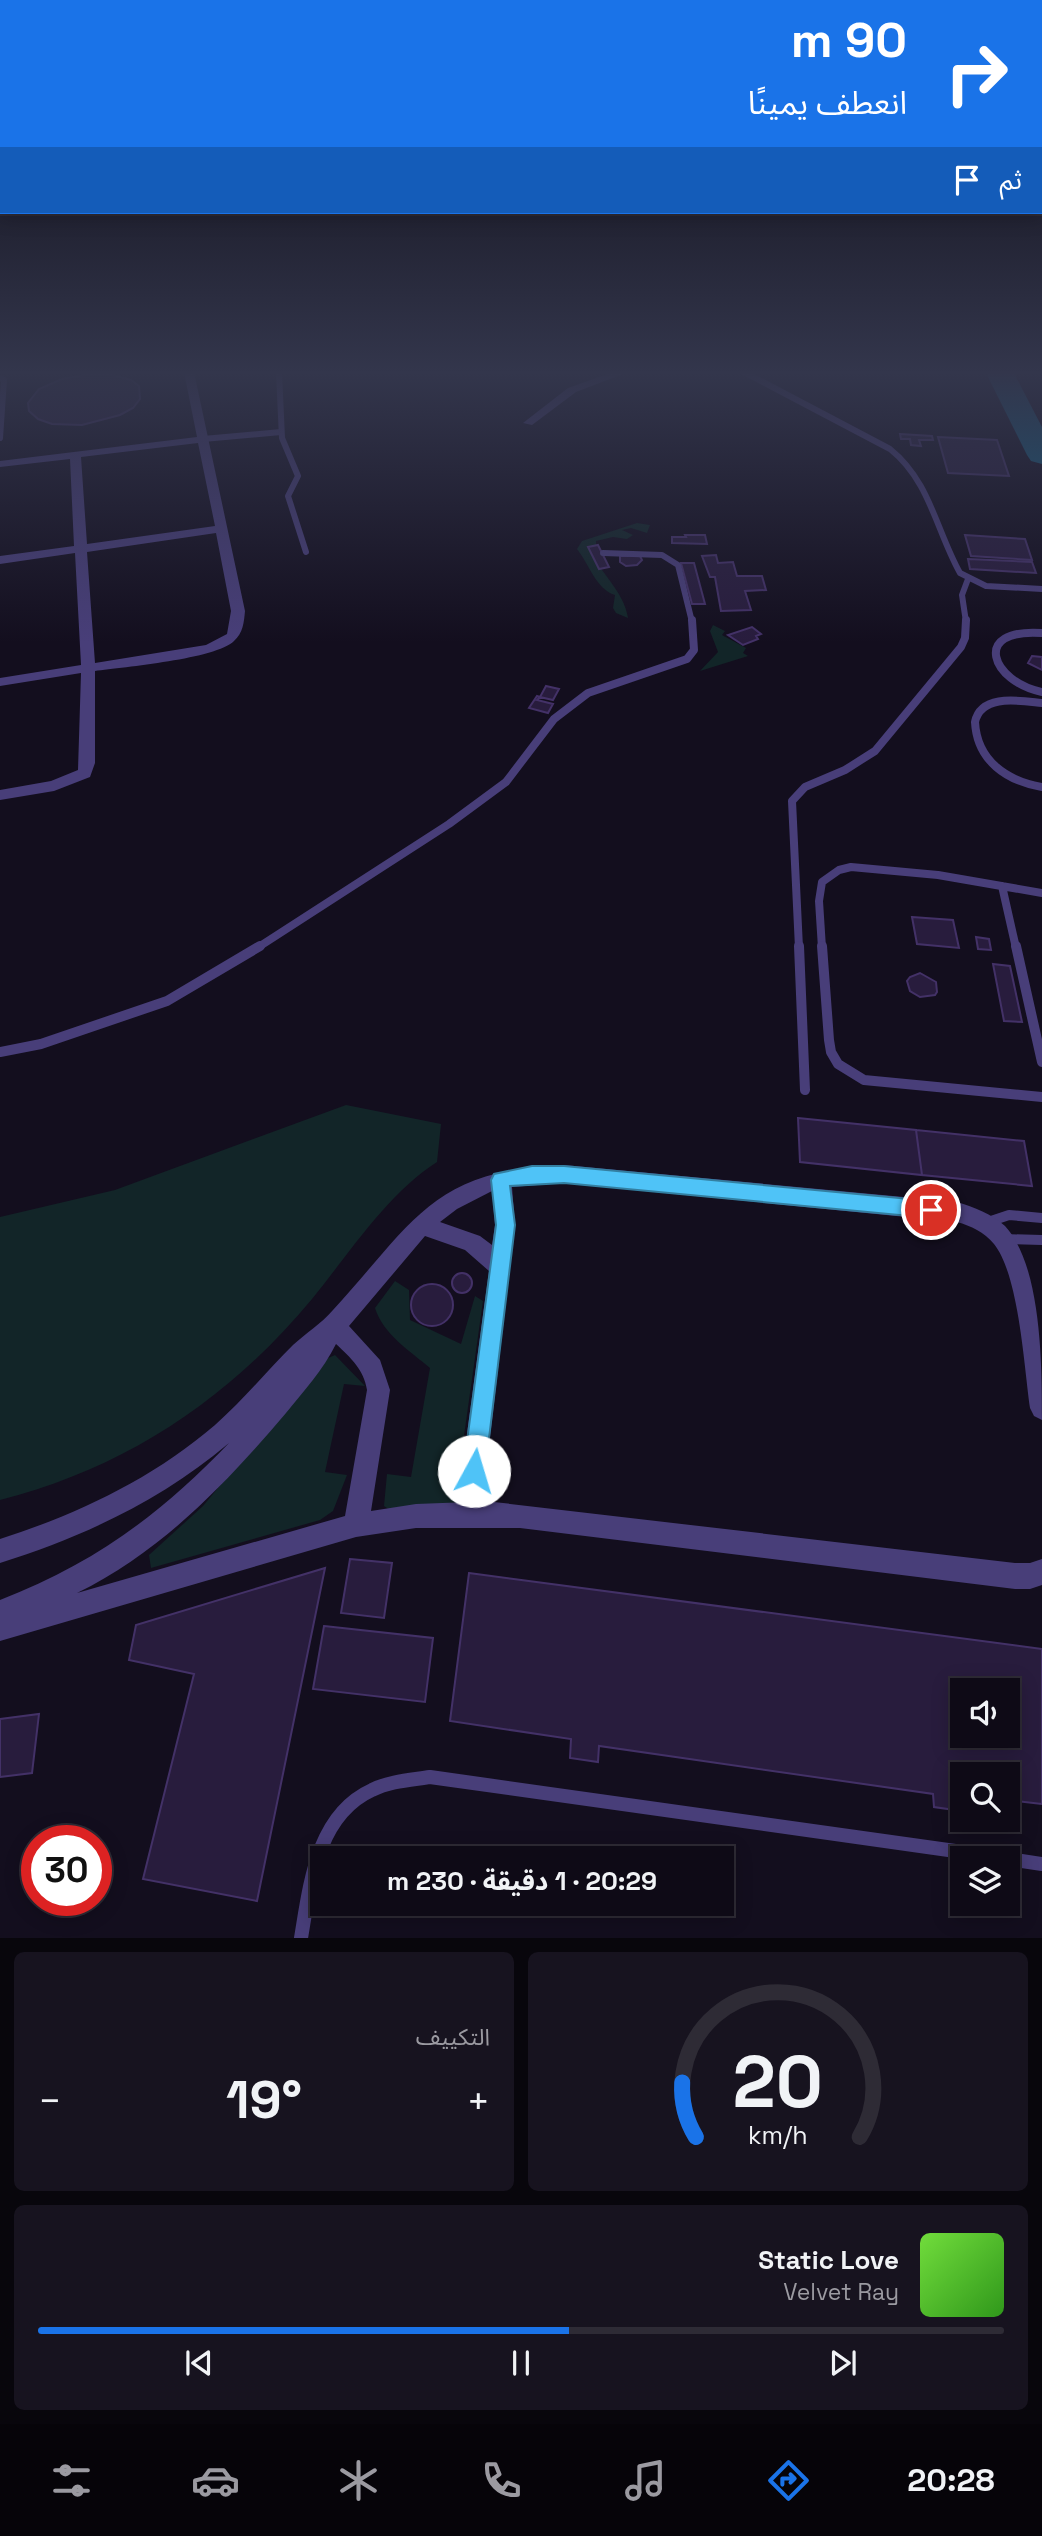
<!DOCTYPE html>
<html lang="ar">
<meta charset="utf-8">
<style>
:root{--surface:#0e0a16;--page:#17131f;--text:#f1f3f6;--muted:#9b9aa1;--line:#2e2b35;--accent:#1a73e8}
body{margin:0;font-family:"Space Grotesk","Noto Sans Arabic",sans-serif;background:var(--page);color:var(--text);direction:rtl;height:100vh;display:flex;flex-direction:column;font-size:26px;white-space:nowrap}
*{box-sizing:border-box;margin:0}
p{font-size:23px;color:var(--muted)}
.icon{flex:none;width:38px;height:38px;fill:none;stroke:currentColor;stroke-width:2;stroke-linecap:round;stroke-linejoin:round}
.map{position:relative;height:1938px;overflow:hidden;direction:ltr}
.side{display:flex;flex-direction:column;gap:14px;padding:14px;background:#08060c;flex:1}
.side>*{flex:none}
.hud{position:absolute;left:0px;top:0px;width:1043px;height:214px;box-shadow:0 4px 18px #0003,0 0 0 2px var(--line);direction:rtl;background:#1a73e8;color:#fff;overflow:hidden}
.controls{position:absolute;left:950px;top:1678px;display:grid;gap:14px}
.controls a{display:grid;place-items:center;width:70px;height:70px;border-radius:0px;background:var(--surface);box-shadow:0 4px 18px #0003,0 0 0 2px var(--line);font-size:35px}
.speed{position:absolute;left:21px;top:1825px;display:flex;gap:14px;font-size:35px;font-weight:700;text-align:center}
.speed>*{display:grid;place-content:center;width:91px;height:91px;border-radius:50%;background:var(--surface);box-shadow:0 4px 18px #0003,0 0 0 2px var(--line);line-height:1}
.speed .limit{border:10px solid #d22;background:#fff;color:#111}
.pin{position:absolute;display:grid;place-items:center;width:60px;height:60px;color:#fff;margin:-30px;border:4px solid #fff;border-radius:50%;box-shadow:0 2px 7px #0007}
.me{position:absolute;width:77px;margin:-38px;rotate:6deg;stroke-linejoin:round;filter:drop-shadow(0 0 5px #0008)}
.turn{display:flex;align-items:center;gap:24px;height:147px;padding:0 21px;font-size:32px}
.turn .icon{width:91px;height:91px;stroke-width:2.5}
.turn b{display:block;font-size:49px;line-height:60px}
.then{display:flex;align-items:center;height:66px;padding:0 21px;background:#0003;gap:14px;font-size:26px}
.big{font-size:52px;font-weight:700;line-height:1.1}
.side .card{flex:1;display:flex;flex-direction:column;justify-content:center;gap:10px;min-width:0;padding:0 24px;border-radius:10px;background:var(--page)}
.side .dial{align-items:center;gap:0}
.dial svg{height:182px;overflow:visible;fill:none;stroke:var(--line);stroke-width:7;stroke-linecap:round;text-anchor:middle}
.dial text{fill:var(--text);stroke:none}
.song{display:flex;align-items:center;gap:21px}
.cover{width:84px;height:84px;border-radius:10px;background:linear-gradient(135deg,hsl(100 70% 55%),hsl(110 70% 35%))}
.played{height:7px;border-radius:4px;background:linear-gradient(90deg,var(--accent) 55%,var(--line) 55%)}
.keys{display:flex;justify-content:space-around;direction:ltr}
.heat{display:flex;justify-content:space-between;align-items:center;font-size:38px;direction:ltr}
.side .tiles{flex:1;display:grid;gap:14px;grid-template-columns:1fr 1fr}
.card:last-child{grid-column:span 2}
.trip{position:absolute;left:310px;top:1846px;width:424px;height:70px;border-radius:0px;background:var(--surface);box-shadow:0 4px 18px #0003,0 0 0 2px var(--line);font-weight:700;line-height:70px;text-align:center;direction:rtl}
.tab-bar{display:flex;height:112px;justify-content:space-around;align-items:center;background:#060409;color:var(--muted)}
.tab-bar .icon{width:49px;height:49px}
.tab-bar .selected{color:var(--accent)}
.tab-bar b{font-size:32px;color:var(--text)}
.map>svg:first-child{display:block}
</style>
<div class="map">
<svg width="1042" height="1938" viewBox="0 0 1042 1938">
<rect width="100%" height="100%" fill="#130e1e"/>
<path fill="#122528" d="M637,523L650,525L647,533L631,528L622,530L633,535L627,539L613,537L596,541V545L588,547C599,572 624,591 628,618L616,613L613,608L615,595C596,589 589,564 577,549L582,541Z
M713,625L725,631L722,635L746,648L743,653L748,656L700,671L718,652L710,631Z
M346,1105L441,1124L437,1162C388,1193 348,1255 312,1299C229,1399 126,1468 0,1500V1217L115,1190Z
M395,1281L409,1290L410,1320L461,1344L475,1296L483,1301L460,1464L459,1485L466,1503L393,1512L384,1506L387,1474L411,1477L430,1368C410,1351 383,1334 375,1308Z
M335,1355L365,1386L344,1384L325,1472L347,1475L333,1511L320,1520L151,1568L149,1555L203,1506L324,1360Z"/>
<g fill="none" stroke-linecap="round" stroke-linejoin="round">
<path fill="#145f80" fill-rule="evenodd" d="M990,372H1012L1015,375L1042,427V464L1031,461L1027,455L987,375Z"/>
</g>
<path fill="#281c3d" stroke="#433167" stroke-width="2" fill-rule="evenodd" d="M90,374H109L131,380L139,386L140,399L133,408L120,415L82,425L52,424L38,419L29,411L28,403L39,389L62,379Z
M900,434L932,436L933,440H919L921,446L911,445L910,439H901Z
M938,437L997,440L1009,476L948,473Z
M685,535H705L707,544L672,543V537H686Z
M965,535L1025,539L1032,560L971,556Z
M598,545L609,567L599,569L588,547Z
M716,555L718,563L733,562L737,576H762L766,590L745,591L751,610L721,611L715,577H710L702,556Z
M620,556H640L642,560L637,565L626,566L620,562Z
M968,559L1032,562L1036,573L970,569Z
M681,563H694L705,604H692Z
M752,627L761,634L756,636L758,639L743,645L728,635Z
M1032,656L1042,657V670L1028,663Z
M546,686L559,689L553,700L540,697Z
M537,696L540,697L537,700L553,704L548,713L529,708Z
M912,917L953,920L959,948L917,944Z
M976,937L989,939L991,950L978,949Z
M993,964L1010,966L1022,1022L1004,1021Z
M920,973L936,982L937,992L935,995L920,997L910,991L907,981L910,977Z
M798,1118L916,1130L922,1175L800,1162Z
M916,1130L1024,1141L1032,1186L922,1175Z
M452 1283a10 10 0 1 1 20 0a10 10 0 1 1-20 0Z
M411 1305a21 21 0 1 1 42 0a21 21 0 1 1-42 0Z
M350,1559L392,1563L384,1618L341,1613Z
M325,1568L257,1901L143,1879L194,1674L129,1660L136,1625Z
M469,1573L1042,1649V1804L1008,1800V1774H962V1811L934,1807L933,1794L599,1746L598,1762L570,1758L571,1739L450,1721ZM962,1690H1008V1736H962Z
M324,1626L433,1638L425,1702L313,1689Z
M39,1714L32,1773L0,1777V1719Z"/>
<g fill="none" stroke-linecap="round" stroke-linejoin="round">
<path stroke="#483e79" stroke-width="6" d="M279,372L282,438L298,476L288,496L306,552
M744,372L890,449C930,481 936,530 960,573L986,586L1042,589
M0,378L4,380L0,438
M203,439L281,432
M603,553L662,555L678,565L692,622
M966,622L962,595L968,579"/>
<path stroke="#483e79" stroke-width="8" d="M1042,633C970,628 992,682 1042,692
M1042,703C1021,701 981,693 975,722C977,761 1007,781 1042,787
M1002,886L1016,948
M257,948L449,824L506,782L554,719L588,693L687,659L694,650L692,620
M799,948L792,801L805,787L845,770L875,751L961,647L965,638L966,620
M822,948L819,901L822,882L839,870L851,867L938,875L1042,893"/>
<path stroke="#483e79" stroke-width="10" d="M799,946L805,1090
M822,946L829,1040L831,1052L838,1064L864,1080L1042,1097
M1016,946L1042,1062
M0,1052L41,1044L167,1001L260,946
M985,1223L1009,1215L1042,1218
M1003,1239L1042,1240"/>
<path stroke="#483e79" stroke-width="14" d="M1008,1859L1042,1864
M301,1938C310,1884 317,1815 372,1790C390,1781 411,1780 430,1777L1005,1858"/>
<path fill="#483e79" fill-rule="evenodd" d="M184,372H194L245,611C244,622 243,633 234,641C216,659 124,667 95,671V763L90,777L54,791L0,800V790L51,781L78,770L81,673L0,686V678L81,665L75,553L0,564V556L74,546L70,459L0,467V461L197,437ZM198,443L215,526L87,544L81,457ZM216,533L231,611L227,634L206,645L95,663L87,552Z
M613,372H628L576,392L532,425L523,423L568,388Z
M564,1165L957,1202C974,1207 992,1214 1005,1226C1042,1266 1042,1367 1042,1420L1034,1416L1030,1408C1024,1367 1019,1275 994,1244C984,1232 971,1226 957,1222L564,1183L512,1187L515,1225L486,1471L494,1502L1015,1563H1030L1042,1559V1585L1030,1589H1015L520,1528H416L356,1537L0,1641V1600C93,1564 160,1515 229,1443C162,1500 83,1537 0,1563V1539C78,1514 152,1479 215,1425C243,1400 267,1371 293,1345C306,1333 321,1324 333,1310C413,1223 432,1169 564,1165ZM492,1191L495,1225L492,1245L480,1236L440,1222L457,1209ZM425,1236L465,1250L489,1271L462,1471L469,1502L416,1504L371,1511L390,1390L380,1360L349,1326ZM336,1344C351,1358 364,1370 367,1390L345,1516L77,1593C161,1552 226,1484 286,1413C304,1391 323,1370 336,1344Z"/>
</g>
<linearGradient id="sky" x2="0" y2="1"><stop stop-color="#0a0810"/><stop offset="0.58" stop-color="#33364c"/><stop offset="1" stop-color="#33364c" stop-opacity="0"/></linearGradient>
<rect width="1042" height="643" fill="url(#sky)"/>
<path fill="#4fc3f7" stroke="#337fa1" stroke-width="2" d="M532,1166H564L931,1201L937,1203L940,1210L937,1216L931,1218L564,1183L510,1186L515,1225L485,1471L482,1478L474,1482L466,1478L463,1471L496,1225L491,1180L494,1174Z"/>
</svg>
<div class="controls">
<a><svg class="icon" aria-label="sound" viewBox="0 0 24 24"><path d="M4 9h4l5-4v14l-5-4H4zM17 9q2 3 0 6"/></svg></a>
<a><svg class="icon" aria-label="search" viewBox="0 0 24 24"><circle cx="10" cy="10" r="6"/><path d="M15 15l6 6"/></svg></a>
<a><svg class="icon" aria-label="layers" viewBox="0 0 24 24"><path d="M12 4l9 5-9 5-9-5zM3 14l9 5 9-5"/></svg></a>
</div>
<div class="speed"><div class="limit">30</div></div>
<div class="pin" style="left:931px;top:1210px;background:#d93025"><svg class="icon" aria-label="arrive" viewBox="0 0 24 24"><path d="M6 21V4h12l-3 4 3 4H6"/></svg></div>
<svg class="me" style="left:474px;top:1471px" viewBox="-20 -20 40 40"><circle r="19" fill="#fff"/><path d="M0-13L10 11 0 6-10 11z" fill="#4fc3f7"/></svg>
<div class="trip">20:29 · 1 دقيقة · 230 m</div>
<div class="hud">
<div class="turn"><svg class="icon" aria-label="right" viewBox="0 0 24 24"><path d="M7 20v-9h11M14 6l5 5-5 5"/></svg><div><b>90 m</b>انعطف يمينًا</div></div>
<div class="then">ثم<svg class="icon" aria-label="arrive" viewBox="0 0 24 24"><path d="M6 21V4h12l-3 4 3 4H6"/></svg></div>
</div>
</div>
<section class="side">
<div class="tiles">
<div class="card dial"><svg viewBox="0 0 100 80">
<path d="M14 69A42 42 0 1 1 86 69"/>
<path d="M14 69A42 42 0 0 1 8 45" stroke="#1a73e8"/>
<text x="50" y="56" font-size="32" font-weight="700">20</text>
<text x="50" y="72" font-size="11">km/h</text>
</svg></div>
<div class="card"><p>التكييف</p>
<div class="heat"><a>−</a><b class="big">19°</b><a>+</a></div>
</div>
<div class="card">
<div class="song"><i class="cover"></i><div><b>Static Love</b><p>Velvet Ray</p></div></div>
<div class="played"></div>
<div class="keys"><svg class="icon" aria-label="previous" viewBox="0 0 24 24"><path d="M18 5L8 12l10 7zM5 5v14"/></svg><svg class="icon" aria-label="pause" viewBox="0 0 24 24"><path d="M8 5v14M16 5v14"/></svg><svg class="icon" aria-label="next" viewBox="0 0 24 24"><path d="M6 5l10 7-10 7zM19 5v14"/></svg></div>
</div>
</div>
</section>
<nav class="tab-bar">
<b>20:28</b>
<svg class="icon selected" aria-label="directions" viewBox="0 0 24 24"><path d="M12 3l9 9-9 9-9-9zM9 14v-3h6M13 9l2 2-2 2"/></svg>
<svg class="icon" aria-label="music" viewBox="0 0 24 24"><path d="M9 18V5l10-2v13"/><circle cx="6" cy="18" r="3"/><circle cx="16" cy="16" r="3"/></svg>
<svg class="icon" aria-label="phone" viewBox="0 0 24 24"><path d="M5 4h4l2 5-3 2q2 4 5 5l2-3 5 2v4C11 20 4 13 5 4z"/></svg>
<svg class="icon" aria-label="climate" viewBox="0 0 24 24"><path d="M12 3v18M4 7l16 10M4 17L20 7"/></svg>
<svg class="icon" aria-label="car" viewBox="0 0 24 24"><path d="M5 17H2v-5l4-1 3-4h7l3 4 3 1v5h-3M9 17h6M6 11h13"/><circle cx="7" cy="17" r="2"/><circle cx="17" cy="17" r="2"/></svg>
<svg class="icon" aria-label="filters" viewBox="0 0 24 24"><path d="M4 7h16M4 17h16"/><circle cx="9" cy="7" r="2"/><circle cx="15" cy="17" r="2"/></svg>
</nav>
